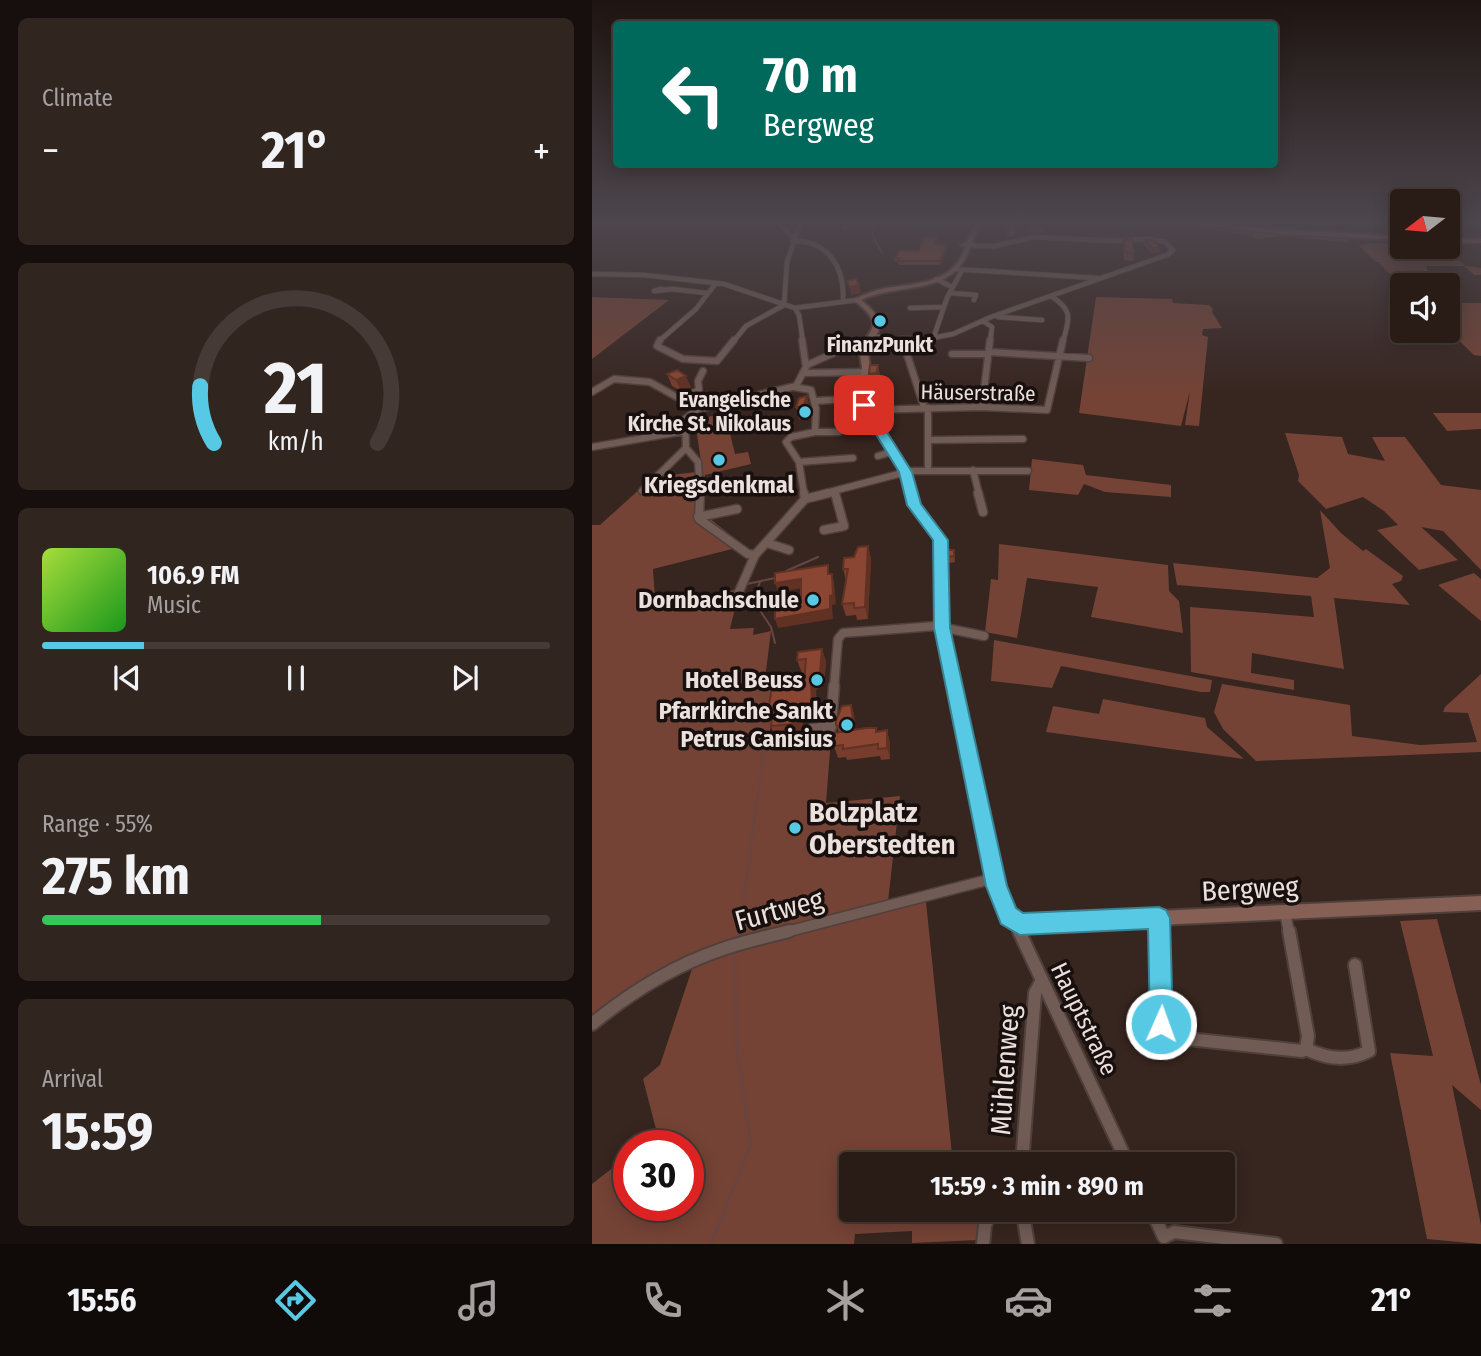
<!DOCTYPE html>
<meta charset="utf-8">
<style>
:root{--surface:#291c17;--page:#312520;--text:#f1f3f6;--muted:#a5a1a1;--line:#453a36;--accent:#58c9e4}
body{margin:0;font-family:"Fira Sans Condensed",sans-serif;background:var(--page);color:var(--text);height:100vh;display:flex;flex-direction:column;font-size:26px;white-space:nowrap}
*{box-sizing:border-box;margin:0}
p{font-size:23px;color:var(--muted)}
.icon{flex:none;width:38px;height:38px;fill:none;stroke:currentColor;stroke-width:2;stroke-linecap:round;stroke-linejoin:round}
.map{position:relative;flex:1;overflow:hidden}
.sheet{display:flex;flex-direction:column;gap:18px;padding:18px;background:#170f0d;width:592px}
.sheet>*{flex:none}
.top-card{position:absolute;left:21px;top:21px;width:665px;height:147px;border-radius:7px;box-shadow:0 4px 18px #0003,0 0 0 2px var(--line);background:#00695c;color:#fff;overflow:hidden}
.needle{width:46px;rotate:254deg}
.buttons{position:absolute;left:798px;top:189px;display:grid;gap:14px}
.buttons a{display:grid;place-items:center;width:70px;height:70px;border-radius:7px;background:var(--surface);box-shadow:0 4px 18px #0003,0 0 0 2px var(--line);font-size:35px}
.speed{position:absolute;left:21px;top:1130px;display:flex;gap:14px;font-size:35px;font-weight:700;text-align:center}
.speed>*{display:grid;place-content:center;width:91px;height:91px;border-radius:50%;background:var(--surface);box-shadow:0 4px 18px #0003,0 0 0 2px var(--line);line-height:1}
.speed .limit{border:10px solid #d22;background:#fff;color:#111}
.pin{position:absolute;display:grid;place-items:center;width:60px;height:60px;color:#fff;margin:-30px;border-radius:14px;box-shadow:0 4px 10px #0006}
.me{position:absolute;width:77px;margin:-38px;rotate:2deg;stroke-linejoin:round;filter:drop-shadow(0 0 5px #0008)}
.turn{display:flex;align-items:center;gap:24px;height:147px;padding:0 35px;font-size:32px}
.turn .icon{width:91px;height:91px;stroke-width:2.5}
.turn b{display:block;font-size:49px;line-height:60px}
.big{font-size:52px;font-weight:700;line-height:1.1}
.sheet .tile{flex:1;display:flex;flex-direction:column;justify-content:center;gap:10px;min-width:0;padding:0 24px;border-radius:10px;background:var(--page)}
.sheet .dial{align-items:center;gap:0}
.dial svg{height:182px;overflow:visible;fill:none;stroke:var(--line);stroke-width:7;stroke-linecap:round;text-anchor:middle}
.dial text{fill:var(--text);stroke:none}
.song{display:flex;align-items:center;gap:21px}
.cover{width:84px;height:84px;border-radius:10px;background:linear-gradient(135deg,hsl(80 70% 55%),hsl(120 70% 35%))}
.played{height:7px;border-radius:4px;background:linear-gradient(90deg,var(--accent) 20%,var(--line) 20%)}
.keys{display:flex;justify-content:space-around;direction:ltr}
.heat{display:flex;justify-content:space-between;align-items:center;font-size:38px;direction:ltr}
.charge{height:10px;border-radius:5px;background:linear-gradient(90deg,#34c759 55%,var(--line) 0)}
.trip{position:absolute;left:247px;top:1152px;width:396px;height:70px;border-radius:7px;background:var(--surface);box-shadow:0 4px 18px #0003,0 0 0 2px var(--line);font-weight:700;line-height:70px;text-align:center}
.tabs{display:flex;height:112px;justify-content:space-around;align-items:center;background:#100b09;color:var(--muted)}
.tabs .icon{width:49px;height:49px}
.tabs .current{color:var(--accent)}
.tabs b{font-size:32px;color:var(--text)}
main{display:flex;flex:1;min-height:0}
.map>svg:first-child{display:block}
</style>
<main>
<section class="sheet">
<div class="tile"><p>Climate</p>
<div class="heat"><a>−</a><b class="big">21°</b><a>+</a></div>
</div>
<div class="tile dial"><svg viewBox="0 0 100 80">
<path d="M14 69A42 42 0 1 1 86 69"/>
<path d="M14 69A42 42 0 0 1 8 44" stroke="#58c9e4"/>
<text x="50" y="56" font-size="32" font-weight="700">21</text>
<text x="50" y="72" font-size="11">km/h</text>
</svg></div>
<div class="tile">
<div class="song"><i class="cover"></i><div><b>106.9 FM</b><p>Music</p></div></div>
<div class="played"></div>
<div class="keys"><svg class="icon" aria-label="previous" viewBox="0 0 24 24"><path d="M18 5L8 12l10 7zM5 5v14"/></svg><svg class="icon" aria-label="pause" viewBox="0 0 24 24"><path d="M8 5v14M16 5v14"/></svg><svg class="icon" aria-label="next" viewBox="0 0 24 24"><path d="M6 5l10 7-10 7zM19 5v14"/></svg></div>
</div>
<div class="tile"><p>Range · 55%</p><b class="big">275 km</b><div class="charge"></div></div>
<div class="tile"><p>Arrival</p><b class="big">15:59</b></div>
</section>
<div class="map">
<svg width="890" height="1244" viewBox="0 0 890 1244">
<rect width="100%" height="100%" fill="#37251f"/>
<path fill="#744335" d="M573,223L662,232L755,237V242L688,236L664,239L659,235Z
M789,243L810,244V247H849L873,266L889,268V275H882L872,266H834L840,285L810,286L787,263L790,262H784L766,245Z
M0,297L77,300L0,359Z
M504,297L580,299L581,303L617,305L621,309L620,312L630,328L611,329L610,335L616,337L607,426L593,425L598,391L589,426L487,413Z
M856,301L859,303H889V356L882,355L856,330Z
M133,413L143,454L156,452L159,464L113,475L111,513L152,546L61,569L64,611L152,587L146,596L138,629L162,628L161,635L179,631L172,687L182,690L177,742L239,738L234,803L308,796L295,910L334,902L361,1164H259V1209H392L386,1240L320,1243V1231L263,1234L262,1244H0V1184L37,1155V1206H96V1146H48L65,1133L51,1079L68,1065L104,957L24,998L0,1019V525H8L61,477L105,472L106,476H111L103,420Z
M841,413H889V429L855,431Z
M693,433L750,437L756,454L793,461L780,437H813L849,485L889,490V570L851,531L829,527L866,560L827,570L785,530L806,525L792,511L771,497L734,509L706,481L707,475Z
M440,459L491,465L494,475L579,485V497L513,492L492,484L486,495L437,490Z
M728,510L749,533L771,551L774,549L811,576L809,581L800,584L818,605L742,598L752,669L660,653L659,673L702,680V690L599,672L598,607L722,617L719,596L585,585L581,563L725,578L738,568Z
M407,544L576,565L577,591L587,601L591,633L499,617L506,587L435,578L425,638L393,632L399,579L406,580Z
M882,573L889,579V621L846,585Z
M402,640L620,680L618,692H609L469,666L460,688L399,681Z
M889,674V752L664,761L631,729L622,712L630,684L758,705L760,736L828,745L885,742L876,713L851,712L853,707Z
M511,699L613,718L615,727L652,759L454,732L461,706L507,714Z
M845,919L889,1085V1110L860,1085L889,1225V1244L835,1239L798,1053L841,1056L808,921Z"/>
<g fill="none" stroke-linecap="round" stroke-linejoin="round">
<path stroke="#684442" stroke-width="2" d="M286,221L280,234L290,253
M194,571L226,557
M168,582L161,600L179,627L183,643
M155,584L183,578
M147,933L173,742"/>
<path stroke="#684442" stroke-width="2.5" d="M146,937L147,931
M119,1244L159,1144L144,1043L143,956"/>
<defs>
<path id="street-far4" d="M185,221L201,238
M253,228L257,221
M200,241C236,240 253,267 251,301
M362,269L505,278
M0,274L52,275L132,284L203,308L265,300
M344,279L360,287
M69,289L62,291L80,289L114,293
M359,293L384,295L382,300
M459,296C482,311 477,318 471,342
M192,305L195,262L209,221
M203,308L207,315L211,342
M318,308L352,307
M406,317L450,320
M391,321L400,327L398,342
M281,336L319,342L361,334L399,317L575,255L581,250L573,242L554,239L525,241L442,237L403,246H383
M341,339L355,298L370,270
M66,342L104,309L124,283
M141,342L154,326L192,305"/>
<path id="street-far3" d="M68,340L65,346L91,359L125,361L142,340
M309,340H327
M311,342L332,407
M397,352L497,358
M360,354H396
M215,365L253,348L271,346
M211,373L274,372
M202,387L219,390L224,409L223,432L199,437L194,442L207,462L212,494
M0,392L22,379L58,382L106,409
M90,399L107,390L106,381L111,371
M223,401L270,398
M390,407L398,340
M336,408V470
M274,410L390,407L455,410L471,340
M223,432H247L256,420L275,412
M338,440L431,439
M0,447L93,431
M94,448L93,419L106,409L204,386L214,367L210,340
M94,448L106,462L108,494
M286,456L299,452
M207,462L261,458
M381,470L387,494
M109,489L145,482
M50,491L94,448
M243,491L244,494
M230,494L318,471H436"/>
<path id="street-far2" d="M108,493L107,519L156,554L163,555L142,603
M212,493L213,499L237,493
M386,493L391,512
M106,517L145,509
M232,530L252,526L243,493
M175,543L197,550
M163,555L213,499
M242,688L246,639L251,633L344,626L392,636"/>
<path id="street-far1" d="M220,729L239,727L242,686
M693,912L697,933
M567,918V933
M190,933L403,878
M427,933L428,924"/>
<path id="street" d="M427,931L536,1164
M567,931L569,1024L577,1037L710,1051L714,1049L716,1036L697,931
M0,1024C38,993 81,966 128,950C150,942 174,937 197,931
M714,1049C735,1059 756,1062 777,1051L763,965
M430,1164L443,993L449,982
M430,1209L436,1244
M559,1209L572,1237L582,1232L684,1244
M391,1244L393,1225L400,1209"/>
<path id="secondary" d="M384,221H390L380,242L386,246L378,247C363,297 307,282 269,300C289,316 295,328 275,346L278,368L273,392L276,405L317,472L326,504L354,540L355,628L412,885L425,914L435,917L890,896V910L435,931L415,925L398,886L345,628L344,540L317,505L309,472L268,405L265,392L270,368L267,346C287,325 285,319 263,301V299C273,294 283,290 294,288C318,284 351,284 366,262C369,258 371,252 374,247L368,245L375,242Z"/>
<path id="primary" d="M574,221H602L691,230L810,236V240L691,234Z
M856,238L890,239V243L856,242Z"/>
</defs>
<use href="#street-far4" stroke="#4f403c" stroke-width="6"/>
<use href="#street-far3" stroke="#4f403c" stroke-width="9"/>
<use href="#street-far2" stroke="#4f403c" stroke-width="11"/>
<use href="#street-far1" stroke="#4f403c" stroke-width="13"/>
<use href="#street" stroke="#4f403c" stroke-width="16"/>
<use href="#secondary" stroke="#4f403c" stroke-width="4"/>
<use href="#primary" stroke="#4f403c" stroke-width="4"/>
<use href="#street-far4" stroke="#715b55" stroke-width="4.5"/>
<use href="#street-far3" stroke="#715b55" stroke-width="6"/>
<use href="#street-far2" stroke="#715b55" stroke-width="8"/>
<use href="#street-far1" stroke="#715b55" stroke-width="10"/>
<use href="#street" stroke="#715b55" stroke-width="12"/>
<use href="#secondary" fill="#876055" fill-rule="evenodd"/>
<use href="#primary" fill="#9c6555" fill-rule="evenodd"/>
</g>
<path fill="#773c2c" d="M436,221H461V223H456L453,233L436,232Z
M425,226L422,237L415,236V228Z
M345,237L344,244L355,249L348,265H307L306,262H303V258L327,251Z
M532,239L542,253L541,261L532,260L531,247Z
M552,239L568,247L567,252L559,253L551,244Z
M286,365L289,382L288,391H280L277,374Z
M75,374L99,387L89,391L80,386Z
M207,398L218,408L214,419H207L204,407Z
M276,546L279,559L276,619L265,620L264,615L254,616L250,604L254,580L251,569L262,557Z
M356,550H362L363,562L357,563Z
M230,649L234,662L232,684L224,690L225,717L213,718L206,736L185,738L175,720L212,683L213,672L210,673L205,660Z
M259,705L262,714L263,730L284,728L285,731L298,742V759L289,760L288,756L255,760L254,757L246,758L242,746L247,732L244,725Z"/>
<path fill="#613124" d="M424,221H425V226L422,237V229Z
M453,221H456V223L453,233Z
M354,245L355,249L348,265V261Z
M568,247L567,252L559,253L560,248Z
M267,285L269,293L259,295L258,287Z
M286,365L289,382L288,391L285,373Z
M94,376L99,387L89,391L84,380Z
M215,396L218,408L214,419L211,407Z
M276,546L279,559L276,619L273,607Z
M240,574L242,583L244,604L240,605L241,619L186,628L183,619L238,596Z
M209,579L212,588L186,592L183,583Z
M230,649L234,662L232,684L224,690L225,717L220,705L219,678Z
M259,705L262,714L263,729L257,741L254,732Z
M208,706L213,718L206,736L201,724Z
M295,730L298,742V759L295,748Z"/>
<path fill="#8a4633" stroke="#613124" stroke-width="2" d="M422,221H424L422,229L415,228Z
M436,221H453V223H436Z
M332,237H345L343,244L354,245L348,261H306L307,258H303L308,250L327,251Z
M532,239H541L542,253L533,252Z
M552,239L561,240L568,247L560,248Z
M264,279L267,285L258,287L255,281Z
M278,365H286L285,373L277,374Z
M85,370L94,376L84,380L75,374Z
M215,396L211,407H204L207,398Z
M276,546L273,607L262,608V603L250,604L256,569H251L252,558L262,557L266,547Z
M356,550H362V556L356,557Z
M236,565V574H240L241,595L238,596V609L183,619V602L209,597V579L183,583V573Z
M230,649L228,672L219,678L220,705L208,706L201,724L179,726L180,719L175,720L180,686L212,683L214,659L205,660L206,652Z
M259,705L261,720L255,731H253L244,725V721L250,706Z
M274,728H284V732L295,730V748L286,749V744L251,749V745L242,746V733Z"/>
<linearGradient id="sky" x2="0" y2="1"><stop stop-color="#1e1411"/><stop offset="0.56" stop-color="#4d464d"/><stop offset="1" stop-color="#4d464d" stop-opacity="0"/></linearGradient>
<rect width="890" height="396" fill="url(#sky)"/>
<path fill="#58c9e4" stroke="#398394" stroke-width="2" d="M272,401L278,405L320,472L329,504L356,540L358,628L415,886L424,908L431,913L567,907L574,910L578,918L581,1024L578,1032L569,1035L561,1032L558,1024L556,929L428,935L409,924L394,886L342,628L341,540L315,505L307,472L266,405Z"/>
<g fill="#58c9e4" stroke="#18100e" stroke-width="2.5">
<circle cx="288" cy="321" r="7"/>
<circle cx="213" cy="412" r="7"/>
<circle cx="127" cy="460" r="7"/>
<circle cx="221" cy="600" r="7"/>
<circle cx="225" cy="680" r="7"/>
<circle cx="255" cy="725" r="7"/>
<circle cx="203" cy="828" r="7"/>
</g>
<g text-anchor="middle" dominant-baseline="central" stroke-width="7" stroke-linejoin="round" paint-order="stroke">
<g font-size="21" font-weight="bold" fill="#ece0dc" stroke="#18100e">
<text x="288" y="345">FinanzPunkt</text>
<text x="199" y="400" text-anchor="end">Evangelische<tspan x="199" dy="24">Kirche St. Nikolaus</tspan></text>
</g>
<g font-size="21" fill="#ece0dc" stroke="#18100e">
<text transform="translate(386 393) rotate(1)">Häuserstraße</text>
</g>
<g font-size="24" font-weight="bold" fill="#ece0dc" stroke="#18100e" text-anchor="end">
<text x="127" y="485" text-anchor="middle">Kriegsdenkmal</text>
<text x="207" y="600">Dornbachschule</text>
<text x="211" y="680">Hotel Beuss</text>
<text x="241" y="711">Pfarrkirche Sankt<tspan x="241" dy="28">Petrus Canisius</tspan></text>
</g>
<g font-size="24" fill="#ece0dc" stroke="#18100e">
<text transform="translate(492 1019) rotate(64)">Hauptstraße</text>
</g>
<g font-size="28" font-weight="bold" fill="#ece0dc" stroke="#18100e" text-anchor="start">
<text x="217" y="812">Bolzplatz<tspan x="217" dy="32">Oberstedten</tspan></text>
</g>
<g font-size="28" fill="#ece0dc" stroke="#18100e">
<text transform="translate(658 889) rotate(-3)">Bergweg</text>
<text transform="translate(187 910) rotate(-15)">Furtweg</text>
<text transform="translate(413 1070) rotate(-86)">Mühlenweg</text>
</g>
</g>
</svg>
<div class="buttons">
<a><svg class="needle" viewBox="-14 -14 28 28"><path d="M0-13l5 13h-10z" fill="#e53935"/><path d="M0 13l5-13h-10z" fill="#a5a1a1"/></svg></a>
<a><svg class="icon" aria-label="sound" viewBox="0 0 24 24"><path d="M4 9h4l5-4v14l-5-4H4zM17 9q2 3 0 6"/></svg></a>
</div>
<div class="speed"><div class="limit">30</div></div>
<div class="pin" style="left:272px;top:405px;background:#d93025"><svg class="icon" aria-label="arrive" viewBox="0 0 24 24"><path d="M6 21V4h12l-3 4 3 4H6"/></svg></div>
<svg class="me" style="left:569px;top:1024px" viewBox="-20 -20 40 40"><circle r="17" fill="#58c9e4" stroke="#fff" stroke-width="3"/><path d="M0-11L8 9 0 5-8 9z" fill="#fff"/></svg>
<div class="trip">15:59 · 3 min · 890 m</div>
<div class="top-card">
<div class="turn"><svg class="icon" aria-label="left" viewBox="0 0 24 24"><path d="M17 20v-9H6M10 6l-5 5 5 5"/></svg><div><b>70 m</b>Bergweg</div></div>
</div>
</div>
</main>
<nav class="tabs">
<b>15:56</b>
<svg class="icon current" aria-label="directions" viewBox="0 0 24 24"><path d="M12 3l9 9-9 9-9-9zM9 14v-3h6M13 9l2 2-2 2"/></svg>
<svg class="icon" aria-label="music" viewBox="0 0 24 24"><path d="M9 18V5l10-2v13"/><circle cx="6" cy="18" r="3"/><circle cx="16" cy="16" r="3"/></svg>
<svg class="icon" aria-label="phone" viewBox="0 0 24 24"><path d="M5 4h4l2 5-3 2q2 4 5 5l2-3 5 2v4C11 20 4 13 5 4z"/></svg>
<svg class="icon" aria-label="climate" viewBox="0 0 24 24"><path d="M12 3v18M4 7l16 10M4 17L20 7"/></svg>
<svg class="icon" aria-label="car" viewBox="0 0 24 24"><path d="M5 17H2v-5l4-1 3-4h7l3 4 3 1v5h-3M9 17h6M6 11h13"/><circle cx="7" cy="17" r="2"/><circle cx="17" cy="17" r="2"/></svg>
<svg class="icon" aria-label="filters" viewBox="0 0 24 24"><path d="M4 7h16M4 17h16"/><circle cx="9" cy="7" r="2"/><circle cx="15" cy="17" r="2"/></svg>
<b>21°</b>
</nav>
